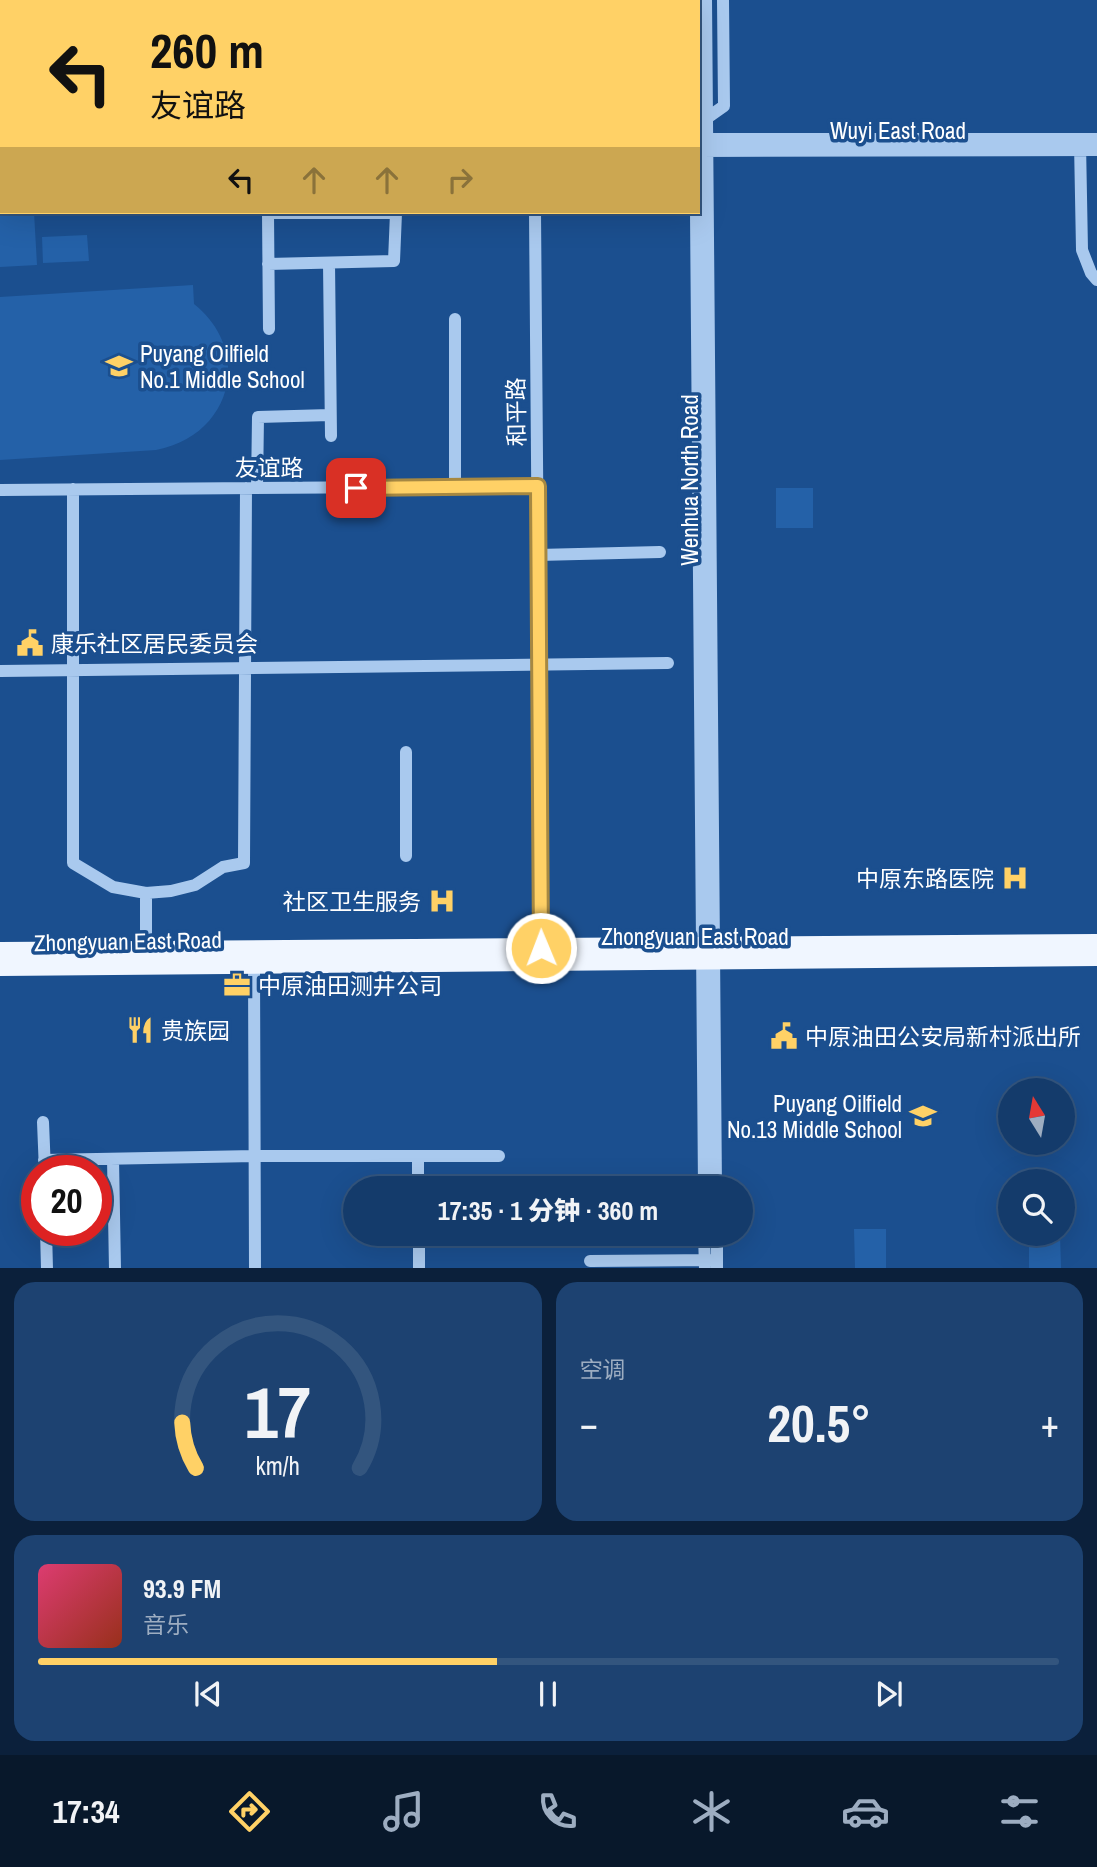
<!DOCTYPE html>
<html lang="zh">
<meta charset="utf-8">
<style>
:root{--surface:#143b6b;--page:#1d4271;--text:#f1f3f6;--muted:#9dadc1;--line:#33557e;--accent:#ffd166}
body{margin:0;font-family:"Archivo Narrow","Noto Sans SC",sans-serif;background:var(--page);color:var(--text);height:100vh;display:flex;flex-direction:column;font-size:26px;white-space:nowrap}
*{box-sizing:border-box;margin:0}
p{font-size:23px;color:var(--muted)}
.icon{flex:none;width:38px;height:38px;fill:none;stroke:currentColor;stroke-width:2;stroke-linecap:round;stroke-linejoin:round}
.map{position:relative;height:1268px;overflow:hidden}
.drawer{display:flex;flex-direction:column;gap:14px;padding:14px;background:#0b203b;flex:1}
.drawer>*{flex:none}
.top-card{position:absolute;left:0px;top:0px;width:700px;height:214px;box-shadow:0 7px 28px #0002,0 0 0 2px var(--line);background:#ffd166;color:#111;overflow:hidden}
.needle{width:46px;rotate:349deg}
.tools{position:absolute;left:998px;top:1078px;display:grid;gap:14px}
.tools a{display:grid;place-items:center;width:77px;height:77px;border-radius:50%;background:var(--surface);box-shadow:0 7px 28px #0002,0 0 0 2px var(--line);font-size:35px}
.speed{position:absolute;left:21px;top:1155px;display:flex;gap:14px;font-size:35px;font-weight:700;text-align:center}
.speed>*{display:grid;place-content:center;width:91px;height:91px;border-radius:50%;background:var(--surface);box-shadow:0 7px 28px #0002,0 0 0 2px var(--line);line-height:1}
.speed .limit{border:10px solid #d22;background:#fff;color:#111}
.pin{position:absolute;display:grid;place-items:center;width:60px;height:60px;color:#fff;margin:-30px;border-radius:14px;box-shadow:0 4px 10px #0006}
.me{position:absolute;width:77px;margin:-38px;rotate:359deg;stroke-linejoin:round;filter:drop-shadow(0 0 5px #0008)}
.turn{display:flex;align-items:center;gap:24px;height:147px;padding:0 35px;font-size:32px}
.turn .icon{width:91px;height:91px;stroke-width:2.5}
.turn b{display:block;font-size:49px;line-height:60px}
.lanes{display:flex;align-items:center;height:66px;padding:0 35px;background:#0003;justify-content:center;gap:35px;direction:ltr}
.lanes .off{opacity:.35}
.big{font-size:52px;font-weight:800;line-height:1.1}
.drawer .tile{flex:1;display:flex;flex-direction:column;justify-content:center;gap:10px;min-width:0;padding:0 24px;border-radius:21px;background:var(--page)}
.drawer .dial{align-items:center;gap:0}
.dial svg{height:182px;overflow:visible;fill:none;stroke:var(--line);stroke-width:7;stroke-linecap:round;text-anchor:middle}
.dial text{fill:var(--text);stroke:none}
.song{display:flex;align-items:center;gap:21px}
.cover{width:84px;height:84px;border-radius:10px;background:linear-gradient(135deg,hsl(340 70% 55%),hsl(10 70% 35%))}
.played{height:7px;border-radius:4px;background:linear-gradient(90deg,var(--accent) 45%,var(--line) 45%)}
.keys{display:flex;justify-content:space-around;direction:ltr}
.heat{display:flex;justify-content:space-between;align-items:center;font-size:38px;direction:ltr}
.drawer .tiles{flex:1;display:grid;gap:14px;grid-template-columns:1fr 1fr}
.tile:last-child{grid-column:span 2}
.trip{position:absolute;left:343px;top:1176px;width:410px;height:70px;border-radius:35px;background:var(--surface);box-shadow:0 7px 28px #0002,0 0 0 2px var(--line);font-weight:800;line-height:70px;text-align:center}
.dock{display:flex;height:112px;justify-content:space-around;align-items:center;background:#08182b;color:var(--muted)}
.dock .icon{width:49px;height:49px}
.dock .current{color:var(--accent)}
.dock b{font-size:32px;color:var(--text)}
.map>svg:first-child{display:block}
</style>
<div class="map">
<svg width="1097" height="1269" viewBox="0 0 1097 1269">
<rect width="100%" height="100%" fill="#1b4f8f"/>
<path fill="#2461a8" d="M0,188H2V212H34L37,265L0,267Z
M87,235L89,261L43,263L42,237Z
M193,285L194,304C254,352 231,436 156,450L0,460V297Z
M776,488H813V528H776Z
M854,1229H886V1268H855Z
M1029,1234H1060L1061,1268H1029Z"/>
<g fill="none" stroke-linecap="round" stroke-linejoin="round">
<path stroke="#a9c9ee" stroke-width="12" d="M275,0V2
M401,0V2
M527,0V2
M679,0V2
M694,0V2
M706,0L716,1188
M192,2V0
M707,118L724,106L723,0
M698,139H1097
M1080,143L1082,250L1091,273L1097,280
M0,146H2
M698,151L1097,150
M0,158H2
M535,212L541,948
M696,212L704,1188
M329,263L331,436
M268,264L394,261L396,213H268L269,329
M455,487V319
M257,488L258,417L330,415
M73,489V863L113,887L146,893L171,891L195,885L223,867L244,863L246,488
M0,490L538,486
M538,555L660,552
M0,671L668,663
M406,856V752
M146,893V951
M254,964L255,1269
M43,1122L45,1171
M418,1156V1188
M113,1159L115,1269
M44,1160L255,1156H499
M46,1230L47,1269
M419,1234V1269
M704,1234L705,1269
M717,1234V1269
M590,1261L717,1260"/>
<path stroke="#f0f6ff" stroke-width="18" d="M0,951L1097,943
M0,967L1097,957"/>
</g>
<g fill="none" stroke-linecap="round" stroke-linejoin="round">
<defs>
<path id="route" d="M356,488L538,486L541,948"/>
</defs>
<use href="#route" stroke="#a68842" stroke-width="18"/>
<use href="#route" stroke="#ffd166" stroke-width="12"/>
</g>
<defs>
<symbol id="school-bare" viewBox="-9 -9 18 18"><path d="M0-5L7-2L0 1L-7-2ZM-4 1L0 2.5L4 1V4Q0 6-4 4Z" fill="#ffd166" stroke="#1b4f8f" stroke-width="2.5" paint-order="stroke"/></symbol>
<symbol id="civic-bare" viewBox="-9 -9 18 18"><path d="M-.6-6.5H3V-4.5H.6V-3L4-1V1h2V6H-6V1h2V-1L-.6-3ZM-1.2 2.5V6h2.4V2.5Z" fill="#ffd166" stroke="#1b4f8f" stroke-width="2.5" paint-order="stroke"/></symbol>
<symbol id="hospital-bare" viewBox="-9 -9 18 18"><path d="M-5-5h3v3.5h4V-5h3V5h-3V1.5h-4V5h-3Z" fill="#ffd166" stroke="#1b4f8f" stroke-width="2.5" paint-order="stroke"/></symbol>
<symbol id="office-bare" viewBox="-9 -9 18 18"><path d="M-6-3h4V-5.5h4V-3h4V5H-6ZM-1-4.5V-3h2v-1.5ZM-6 0V1H6V0Z" fill="#ffd166" stroke="#1b4f8f" stroke-width="2.5" paint-order="stroke"/></symbol>
<symbol id="restaurant-bare" viewBox="-9 -9 18 18"><path d="M-5-6h1v4h1v-4h1v4h1v-4h1v5L-1.5 .5V6h-2V.5L-5-1ZM5-6V6H3V1.5H1.5Q1.5-4 5-6Z" fill="#ffd166" stroke="#1b4f8f" stroke-width="2.5" paint-order="stroke"/></symbol>
</defs>
<g fill-rule="evenodd">
<use href="#school-bare" x="100" y="347" width="38" height="38"/>
<use href="#civic-bare" x="11" y="624" width="38" height="38"/>
<use href="#hospital-bare" x="996" y="859" width="38" height="38"/>
<use href="#hospital-bare" x="423" y="882" width="38" height="38"/>
<use href="#office-bare" x="218" y="966" width="38" height="38"/>
<use href="#restaurant-bare" x="121" y="1011" width="38" height="38"/>
<use href="#civic-bare" x="765" y="1017" width="38" height="38"/>
<use href="#school-bare" x="904" y="1097" width="38" height="38"/>
</g>
<g text-anchor="middle" dominant-baseline="central" stroke-width="7" stroke-linejoin="round" paint-order="stroke">
<g font-size="23" fill="#fff" stroke="#1b4f8f">
<text x="898" y="130">Wuyi East Road</text>
<text transform="translate(516 412) rotate(-91)">和平路</text>
<text x="269" y="467">友谊路</text>
<text transform="translate(689 480) rotate(-90)">Wenhua North Road</text>
<text x="695" y="936">Zhongyuan East Road</text>
<text transform="translate(128 941) rotate(-1)">Zhongyuan East Road</text>
</g>
<g font-size="23" fill="#fff" stroke="#1b4f8f" text-anchor="start">
<text x="140" y="353">Puyang Oilfield<tspan x="140" dy="26">No.1 Middle School</tspan></text>
<text x="51" y="643">康乐社区居民委员会</text>
<text x="994" y="878" text-anchor="end">中原东路医院</text>
<text x="421" y="901" text-anchor="end">社区卫生服务</text>
<text x="258" y="985">中原油田测井公司</text>
<text x="161" y="1030">贵族园</text>
<text x="805" y="1036">中原油田公安局新村派出所</text>
<text x="902" y="1103" text-anchor="end">Puyang Oilfield<tspan x="902" dy="26">No.13 Middle School</tspan></text>
</g>
</g>
</svg>
<div class="tools">
<a><svg class="needle" viewBox="-14 -14 28 28"><path d="M0-13l5 13h-10z" fill="#e53935"/><path d="M0 13l5-13h-10z" fill="#9dadc1"/></svg></a>
<a><svg class="icon" aria-label="search" viewBox="0 0 24 24"><circle cx="10" cy="10" r="6"/><path d="M15 15l6 6"/></svg></a>
</div>
<div class="speed"><div class="limit">20</div></div>
<div class="pin" style="left:356px;top:488px;background:#d93025"><svg class="icon" aria-label="arrive" viewBox="0 0 24 24"><path d="M6 21V4h12l-3 4 3 4H6"/></svg></div>
<svg class="me" style="left:541px;top:948px" viewBox="-20 -20 40 40"><circle r="17" fill="#ffd166" stroke="#fff" stroke-width="3"/><path d="M0-11L8 9 0 5-8 9z" fill="#fff"/></svg>
<div class="trip">17:35 · 1 分钟 · 360 m</div>
<div class="top-card">
<div class="turn"><svg class="icon" aria-label="left" viewBox="0 0 24 24"><path d="M17 20v-9H6M10 6l-5 5 5 5"/></svg><div><b>260 m</b>友谊路</div></div>
<div class="lanes"><svg class="icon" aria-label="left" viewBox="0 0 24 24"><path d="M17 20v-9H6M10 6l-5 5 5 5"/></svg><svg class="icon off" aria-label="ahead" viewBox="0 0 24 24"><path d="M12 20V5M6 11l6-6 6 6"/></svg><svg class="icon off" aria-label="ahead" viewBox="0 0 24 24"><path d="M12 20V5M6 11l6-6 6 6"/></svg><svg class="icon off" aria-label="right" viewBox="0 0 24 24"><path d="M7 20v-9h11M14 6l5 5-5 5"/></svg></div>
</div>
</div>
<section class="drawer">
<div class="tiles">
<div class="tile dial"><svg viewBox="0 0 100 80">
<path d="M14 69A42 42 0 1 1 86 69"/>
<path d="M14 69A42 42 0 0 1 8 49" stroke="#ffd166"/>
<text x="50" y="56" font-size="32" font-weight="700">17</text>
<text x="50" y="72" font-size="11">km/h</text>
</svg></div>
<div class="tile"><p>空调</p>
<div class="heat"><a>−</a><b class="big">20.5°</b><a>+</a></div>
</div>
<div class="tile">
<div class="song"><i class="cover"></i><div><b>93.9 FM</b><p>音乐</p></div></div>
<div class="played"></div>
<div class="keys"><svg class="icon" aria-label="previous" viewBox="0 0 24 24"><path d="M18 5L8 12l10 7zM5 5v14"/></svg><svg class="icon" aria-label="pause" viewBox="0 0 24 24"><path d="M8 5v14M16 5v14"/></svg><svg class="icon" aria-label="next" viewBox="0 0 24 24"><path d="M6 5l10 7-10 7zM19 5v14"/></svg></div>
</div>
</div>
</section>
<nav class="dock">
<b>17:34</b>
<svg class="icon current" aria-label="directions" viewBox="0 0 24 24"><path d="M12 3l9 9-9 9-9-9zM9 14v-3h6M13 9l2 2-2 2"/></svg>
<svg class="icon" aria-label="music" viewBox="0 0 24 24"><path d="M9 18V5l10-2v13"/><circle cx="6" cy="18" r="3"/><circle cx="16" cy="16" r="3"/></svg>
<svg class="icon" aria-label="phone" viewBox="0 0 24 24"><path d="M5 4h4l2 5-3 2q2 4 5 5l2-3 5 2v4C11 20 4 13 5 4z"/></svg>
<svg class="icon" aria-label="climate" viewBox="0 0 24 24"><path d="M12 3v18M4 7l16 10M4 17L20 7"/></svg>
<svg class="icon" aria-label="car" viewBox="0 0 24 24"><path d="M5 17H2v-5l4-1 3-4h7l3 4 3 1v5h-3M9 17h6M6 11h13"/><circle cx="7" cy="17" r="2"/><circle cx="17" cy="17" r="2"/></svg>
<svg class="icon" aria-label="filters" viewBox="0 0 24 24"><path d="M4 7h16M4 17h16"/><circle cx="9" cy="7" r="2"/><circle cx="15" cy="17" r="2"/></svg>
</nav>
